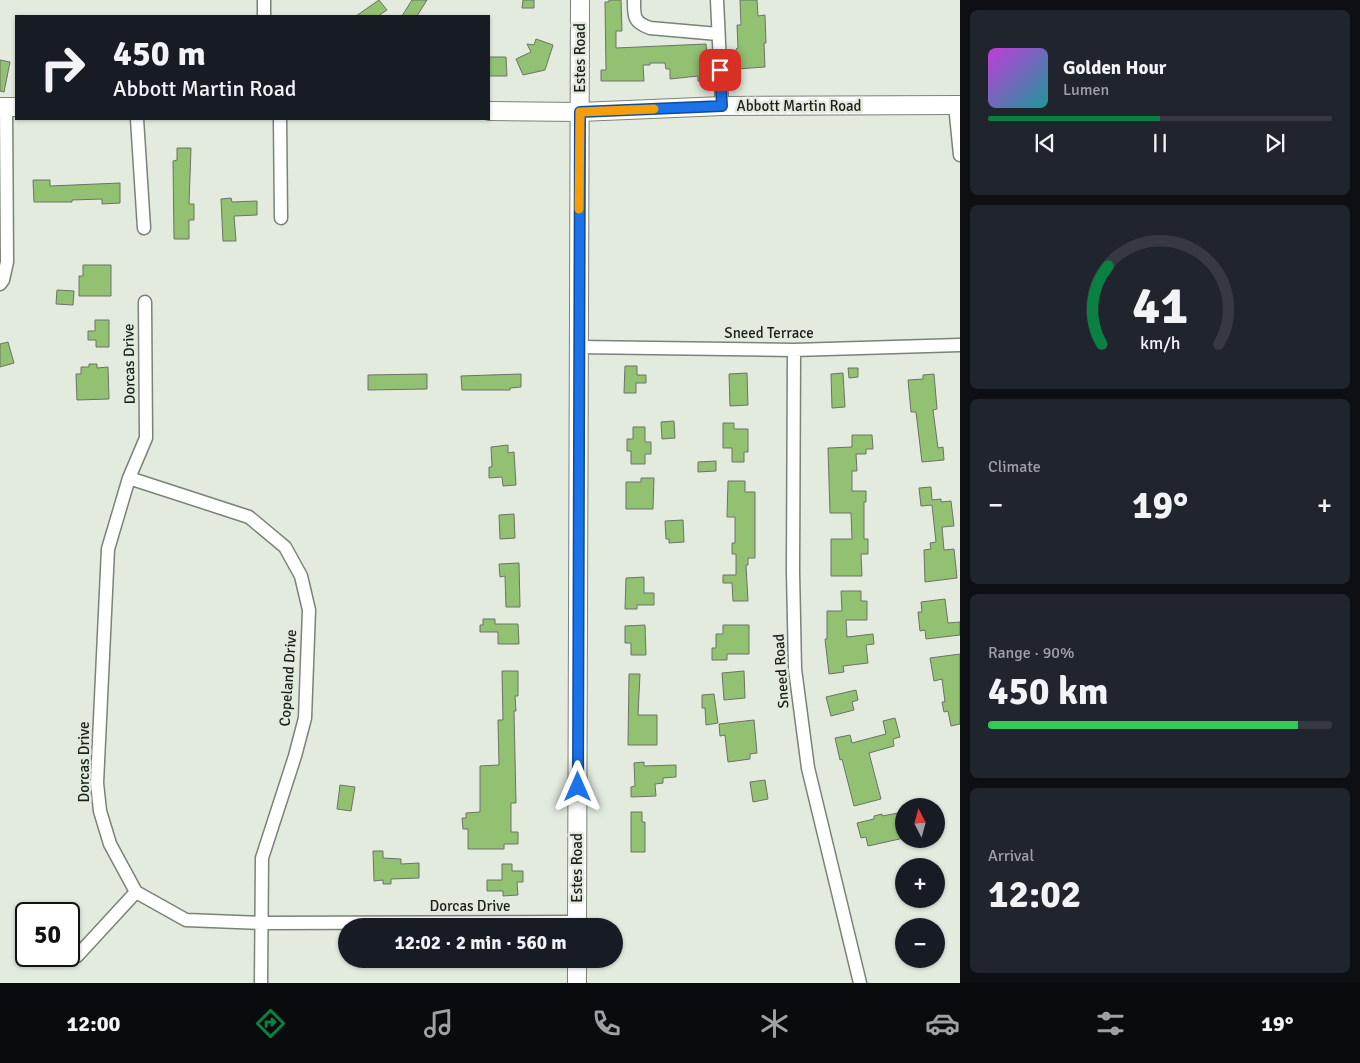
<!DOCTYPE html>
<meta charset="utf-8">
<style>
:root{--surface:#171b24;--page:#20242c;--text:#f1f3f6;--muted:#9ea1a6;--line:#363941;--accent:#0b8043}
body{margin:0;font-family:Signika,sans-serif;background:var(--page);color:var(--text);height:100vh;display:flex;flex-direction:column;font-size:19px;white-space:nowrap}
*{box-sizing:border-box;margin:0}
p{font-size:16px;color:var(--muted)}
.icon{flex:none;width:28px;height:28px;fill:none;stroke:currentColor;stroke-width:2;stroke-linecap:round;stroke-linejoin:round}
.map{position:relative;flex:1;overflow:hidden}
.side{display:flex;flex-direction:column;gap:10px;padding:10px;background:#0d0f14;width:400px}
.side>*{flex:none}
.hud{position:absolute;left:15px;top:15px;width:475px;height:105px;border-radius:0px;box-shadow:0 1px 4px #0004;background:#171b24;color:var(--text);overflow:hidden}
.needle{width:32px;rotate:354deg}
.controls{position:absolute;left:895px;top:798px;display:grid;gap:10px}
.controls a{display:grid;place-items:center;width:50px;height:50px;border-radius:50%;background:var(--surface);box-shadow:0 1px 4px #0004;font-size:25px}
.speed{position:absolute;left:15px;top:902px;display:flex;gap:10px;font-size:25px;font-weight:700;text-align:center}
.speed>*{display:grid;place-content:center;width:65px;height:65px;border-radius:50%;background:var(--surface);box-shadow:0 1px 4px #0004;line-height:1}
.speed .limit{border:2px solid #111;border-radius:8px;background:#fff;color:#111}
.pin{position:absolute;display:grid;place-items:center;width:42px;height:42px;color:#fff;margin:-21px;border-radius:10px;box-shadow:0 2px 8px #0006}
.me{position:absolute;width:55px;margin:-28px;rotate:0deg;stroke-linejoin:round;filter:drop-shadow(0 0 4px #0008)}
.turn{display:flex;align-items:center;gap:18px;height:105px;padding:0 15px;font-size:22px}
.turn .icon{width:65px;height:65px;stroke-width:2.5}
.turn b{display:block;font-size:35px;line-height:42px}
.big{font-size:38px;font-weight:700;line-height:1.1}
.side .widget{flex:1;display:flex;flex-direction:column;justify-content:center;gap:8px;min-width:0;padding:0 18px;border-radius:8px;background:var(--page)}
.side .dial{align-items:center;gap:0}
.dial svg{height:130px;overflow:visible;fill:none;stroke:var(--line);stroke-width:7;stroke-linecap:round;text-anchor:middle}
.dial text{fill:var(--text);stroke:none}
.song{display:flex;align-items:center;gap:15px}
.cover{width:60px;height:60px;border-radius:8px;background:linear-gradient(135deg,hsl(290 70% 55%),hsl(180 70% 35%))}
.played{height:5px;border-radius:2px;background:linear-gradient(90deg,var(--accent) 50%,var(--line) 50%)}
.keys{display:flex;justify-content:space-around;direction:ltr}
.heat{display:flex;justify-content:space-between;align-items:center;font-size:28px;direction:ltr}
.charge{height:8px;border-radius:4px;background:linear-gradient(90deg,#34c759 90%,var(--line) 0)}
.trip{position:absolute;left:338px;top:918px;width:285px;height:50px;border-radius:25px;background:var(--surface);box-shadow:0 1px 4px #0004;font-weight:700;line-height:50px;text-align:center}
.tab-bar{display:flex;height:80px;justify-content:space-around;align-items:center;background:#090b0e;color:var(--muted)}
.tab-bar .icon{width:35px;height:35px}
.tab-bar .on{color:var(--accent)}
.tab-bar b{font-size:22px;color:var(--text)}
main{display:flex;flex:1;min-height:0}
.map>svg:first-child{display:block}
</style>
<main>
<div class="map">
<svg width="960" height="983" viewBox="0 0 960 983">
<rect width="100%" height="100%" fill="#e3ebdf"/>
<path fill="#92c172" stroke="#6c7268" d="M379,0L387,10L378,16H356Z
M412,0H427L417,16H402Z
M523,0H534V8H522Z
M609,0H621L622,31H616V48L706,44L707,56H710L711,81H698V76L670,79V69H666L665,63H650V65H643L644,81H601V70H606L605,2H609Z
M740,0H757L758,16L765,15L766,43H764L765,67L737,69L736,49L738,48L737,25H741Z
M536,39L553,45L545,70L523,75L516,59L531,52L527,44L534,45Z
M489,57H506L507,76H489Z
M0,60L10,62L4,92L0,91Z
M177,148H191L189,204H194V220H189V239H174L173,161L177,160Z
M33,180H50V186L120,183V203L102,204V199L72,200V202H34Z
M231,198L232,202L257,201V215L234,216L236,241H223L221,199Z
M83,265H111V296H79V276H83Z
M57,290L74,291L73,305L56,304Z
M95,320H109V347H96V340H88V331H95Z
M8,342L14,363L0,367V344Z
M89,364H97V368L108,367L109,399L77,400L76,374H81V367H89Z
M625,366H637V375H646V383H636V393H624Z
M848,368H858V377L849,378Z
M747,373L748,405L730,406L729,374Z
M843,373L845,407L832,408L831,374Z
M427,374V389L368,390V375Z
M521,374V387L510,388V390H462L461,376Z
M934,374L937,409L933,410L938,448L943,447L944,460L922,462L916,412H911L908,380L923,379V375Z
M674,421L675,438L662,439L661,422Z
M723,423H734V429H748V452H744V462H732V448H723Z
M633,427H645V442H651V454H645V464H631V451H627V439H633Z
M852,435H872L873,449H866V454H856L857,471H852V491H866V502H864V539H868V554H861L862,576H831V539H852L851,513H830L828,448L852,447Z
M508,445V453L514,452L516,485L503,486L502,477L489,478V467H492L491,447Z
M716,461V471L698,472V462Z
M641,478H654L653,509H626V482H641Z
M728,481H745V492H755V558H748V565H746L748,601H733L732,583H723V575H736V554H732V543H735V517H727Z
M931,487L932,500L941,499V502L951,501L954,526L942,527L944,550L954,549L957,578L925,582L924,550L931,549L930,543L936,542L932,505L921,506L919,488Z
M514,514L515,538L500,539L499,515Z
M683,520L684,542L669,543V539H666L665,521Z
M519,563L520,607H506L505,576L500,577L499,564Z
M644,577V593H654V605H637V609H625L626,578Z
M841,591H861V601H867V620H846L847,637L873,634L874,644L866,645L868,663L843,666L844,672L829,674L825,639H827V611H842Z
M945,599L948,623L960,622V635L926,639L925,630L920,631L918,612H922L921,602Z
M483,619H495V624H518L519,644H498V632H480V625H483Z
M645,625L646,655H631V643H625V626Z
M723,625H749V654H727V660H712V648H716V634H723Z
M960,654V724L951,726L948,711L944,712L942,702H945L942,679L934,681L930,658Z
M502,671H518V696H515L516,711H514L516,803H511V832H518V844H504V849H468V829H463L462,818H466V813L480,812V766L499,765L498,720H503Z
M744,671L745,698L724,700L722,673Z
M629,674H640L638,715H657V745H628Z
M856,690L858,700L852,702L854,710L831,716L826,697Z
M714,694L718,723L706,725L705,708H702V695Z
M895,718L900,737L893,739L894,746L869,753L881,799L854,806L842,759L840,760L835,738L850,735L852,743L886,734L883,721Z
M754,720L757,753L750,754V759L728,762L725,735L720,736L719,724Z
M644,762V766L676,765V777L663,778V783L655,784L656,796L631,797V787L635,786L634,763Z
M765,780L768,799L753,802L750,782Z
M340,785L355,787L351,811L337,809Z
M631,812H642V822H645V852H631Z
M904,812V838L868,846L866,837L861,838L857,823L874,819V816L882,814V816Z
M373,851H383V858L401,859V864L419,863V878L391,879V884H383V880L374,881Z
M502,864H512V871H523V882H517L518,895L503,896V891H487V880H502Z"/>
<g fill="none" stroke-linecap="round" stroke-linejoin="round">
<defs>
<path id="street" d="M264,0V16
M634,0C634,16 633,22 650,28L718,34
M717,0L722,106
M955,105L960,155
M137,119L144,228
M280,119L281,218
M0,284L3,280L7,262L6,107
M145,302L146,438L129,478L108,549L97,783L100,811L110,844L136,892L186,920L260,923L577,922
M579,347L794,350L960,345
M794,350L793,572L795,669L808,768L860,983
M129,478L249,517L285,547L301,576L309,610L305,718L295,756L262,858L261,983
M77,956L136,892"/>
<path id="secondary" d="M0,107H16
M489,111L580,112L722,106L960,105
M577,926L580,0
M577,959V983"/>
</defs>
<use href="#street" stroke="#7b8278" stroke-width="15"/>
<use href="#secondary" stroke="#7b8278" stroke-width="20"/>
<use href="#street" stroke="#fff" stroke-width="12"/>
<use href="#secondary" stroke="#fff" stroke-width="18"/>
</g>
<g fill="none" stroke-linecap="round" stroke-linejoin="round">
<defs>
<path id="route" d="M578,787L580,112L722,106L720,70"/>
</defs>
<use href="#route" stroke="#114b97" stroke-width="12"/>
<use href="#route" stroke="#1a73e8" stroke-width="9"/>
<path stroke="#f59e0b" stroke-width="9" d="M579,209L580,112L654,109"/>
</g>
<g text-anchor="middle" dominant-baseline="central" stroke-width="5" stroke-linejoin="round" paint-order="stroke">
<g font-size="15" fill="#1c1f1a" stroke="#e3ebdf">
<text transform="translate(580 58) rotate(-90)">Estes Road</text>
<text x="799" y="106">Abbott Martin Road</text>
<text x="769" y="333">Sneed Terrace</text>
<text transform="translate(129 364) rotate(-91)">Dorcas Drive</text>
<text transform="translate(781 671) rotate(-94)">Sneed Road</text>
<text transform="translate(288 678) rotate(-86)">Copeland Drive</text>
<text transform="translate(84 762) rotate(-90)">Dorcas Drive</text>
<text transform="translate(577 868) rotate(-90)">Estes Road</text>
<text x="470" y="906">Dorcas Drive</text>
</g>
</g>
</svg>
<div class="controls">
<a><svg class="needle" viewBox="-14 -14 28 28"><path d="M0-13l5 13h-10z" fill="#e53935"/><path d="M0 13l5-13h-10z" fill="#9ea1a6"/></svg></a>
<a>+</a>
<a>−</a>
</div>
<div class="speed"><div class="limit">50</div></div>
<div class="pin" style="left:720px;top:70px;background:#d93025"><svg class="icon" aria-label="arrive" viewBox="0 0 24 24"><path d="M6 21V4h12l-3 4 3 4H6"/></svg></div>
<svg class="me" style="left:578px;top:787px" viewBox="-20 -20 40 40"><path d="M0-17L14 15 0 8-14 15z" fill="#1a73e8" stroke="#fff" stroke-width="4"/></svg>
<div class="trip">12:02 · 2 min · 560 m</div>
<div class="hud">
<div class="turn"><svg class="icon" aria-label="right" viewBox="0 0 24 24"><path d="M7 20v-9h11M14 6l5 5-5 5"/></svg><div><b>450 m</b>Abbott Martin Road</div></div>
</div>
</div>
<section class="side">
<div class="widget">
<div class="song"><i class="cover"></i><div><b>Golden Hour</b><p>Lumen</p></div></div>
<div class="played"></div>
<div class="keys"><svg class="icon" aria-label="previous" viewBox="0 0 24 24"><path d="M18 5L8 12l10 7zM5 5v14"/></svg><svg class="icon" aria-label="pause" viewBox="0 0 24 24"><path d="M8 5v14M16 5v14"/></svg><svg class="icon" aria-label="next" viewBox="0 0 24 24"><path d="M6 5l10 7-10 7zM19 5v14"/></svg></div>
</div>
<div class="widget dial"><svg viewBox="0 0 100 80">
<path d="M14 69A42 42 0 1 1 86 69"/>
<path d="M14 69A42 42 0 0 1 18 21" stroke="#0b8043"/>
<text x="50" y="56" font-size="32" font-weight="700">41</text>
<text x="50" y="72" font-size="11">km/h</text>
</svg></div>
<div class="widget"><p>Climate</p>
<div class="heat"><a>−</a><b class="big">19°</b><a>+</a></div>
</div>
<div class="widget"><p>Range · 90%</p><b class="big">450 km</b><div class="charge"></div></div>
<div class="widget"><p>Arrival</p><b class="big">12:02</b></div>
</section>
</main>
<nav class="tab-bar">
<b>12:00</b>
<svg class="icon on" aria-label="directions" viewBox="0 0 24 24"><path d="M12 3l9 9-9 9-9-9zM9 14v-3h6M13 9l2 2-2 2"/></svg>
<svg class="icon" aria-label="music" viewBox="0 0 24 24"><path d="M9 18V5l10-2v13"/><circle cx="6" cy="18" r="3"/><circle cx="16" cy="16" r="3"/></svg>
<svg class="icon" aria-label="phone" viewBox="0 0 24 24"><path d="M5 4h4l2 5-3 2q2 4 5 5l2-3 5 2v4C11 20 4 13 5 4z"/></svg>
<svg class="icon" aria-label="climate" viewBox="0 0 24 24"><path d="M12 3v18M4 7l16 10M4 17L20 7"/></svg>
<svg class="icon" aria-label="car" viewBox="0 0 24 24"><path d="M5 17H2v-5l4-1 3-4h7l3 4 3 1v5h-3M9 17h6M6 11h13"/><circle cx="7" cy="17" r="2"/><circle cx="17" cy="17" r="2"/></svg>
<svg class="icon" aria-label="filters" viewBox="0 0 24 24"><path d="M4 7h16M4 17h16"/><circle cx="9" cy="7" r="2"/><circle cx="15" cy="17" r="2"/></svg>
<b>19°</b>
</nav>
